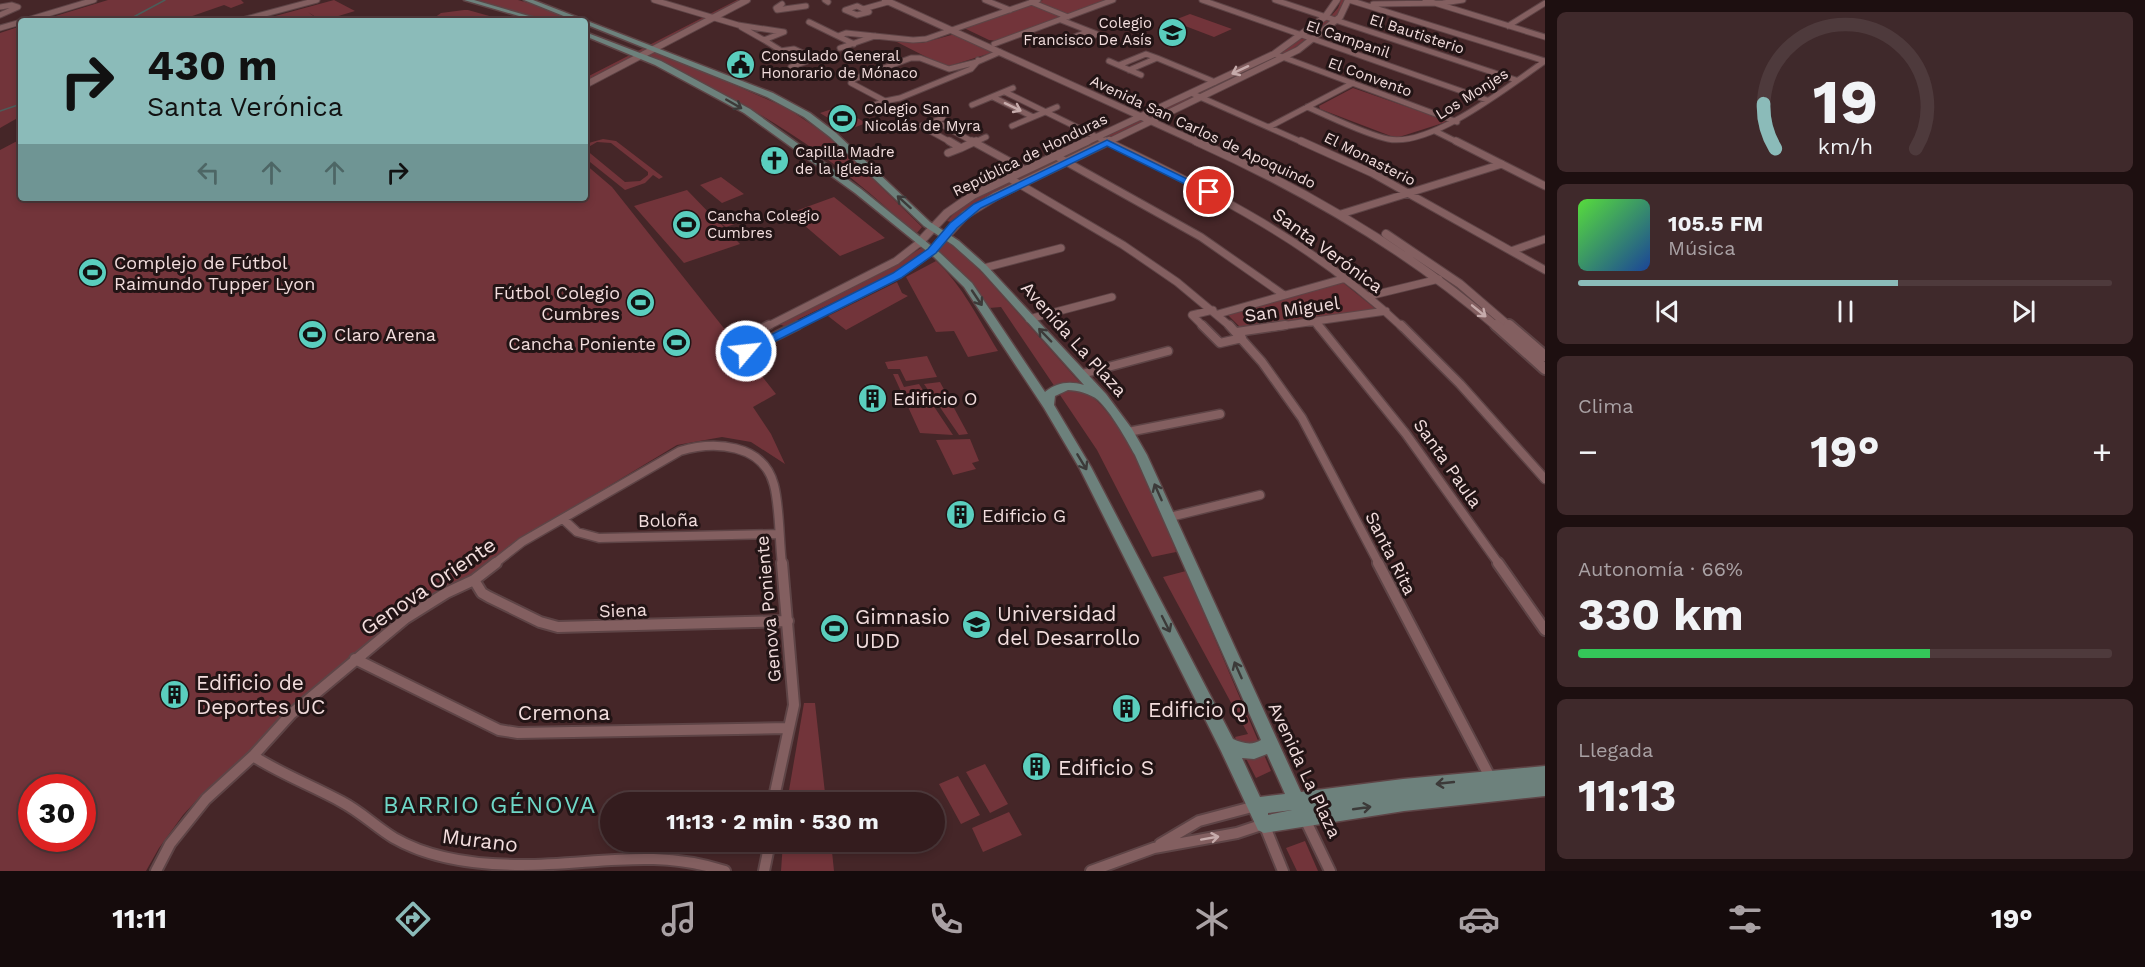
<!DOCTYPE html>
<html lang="es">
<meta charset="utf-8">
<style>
:root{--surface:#341c1e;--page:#3f292b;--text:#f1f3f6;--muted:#a9a1a4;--line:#4e3a3c;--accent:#8bbbb9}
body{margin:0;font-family:"Work Sans",sans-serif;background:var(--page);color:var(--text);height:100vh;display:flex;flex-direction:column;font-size:22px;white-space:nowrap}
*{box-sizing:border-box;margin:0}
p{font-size:20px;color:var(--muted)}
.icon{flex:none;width:33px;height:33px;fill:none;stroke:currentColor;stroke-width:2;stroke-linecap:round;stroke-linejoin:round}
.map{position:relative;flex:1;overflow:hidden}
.panel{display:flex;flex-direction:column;gap:12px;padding:12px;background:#1d0f10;width:600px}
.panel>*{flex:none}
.top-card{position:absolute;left:18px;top:18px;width:570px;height:183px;border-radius:6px;box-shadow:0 3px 9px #0003,0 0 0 2px var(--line);background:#8bbbb9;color:#111;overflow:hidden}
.speed{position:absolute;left:18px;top:774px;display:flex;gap:12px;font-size:30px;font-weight:700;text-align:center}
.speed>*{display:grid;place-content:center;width:78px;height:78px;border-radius:50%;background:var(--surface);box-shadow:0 3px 9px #0003,0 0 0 2px var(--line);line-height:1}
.speed .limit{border:9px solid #d22;background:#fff;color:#111}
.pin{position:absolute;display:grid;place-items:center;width:51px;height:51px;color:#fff;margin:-26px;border:3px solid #fff;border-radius:50%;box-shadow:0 2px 6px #0007}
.me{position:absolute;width:66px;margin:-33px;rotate:62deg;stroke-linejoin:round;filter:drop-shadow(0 0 4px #0008)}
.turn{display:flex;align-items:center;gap:21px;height:126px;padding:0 30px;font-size:27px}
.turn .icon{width:78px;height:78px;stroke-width:2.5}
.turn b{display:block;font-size:42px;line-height:51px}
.lanes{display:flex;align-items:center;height:57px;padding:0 30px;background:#0003;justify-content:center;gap:30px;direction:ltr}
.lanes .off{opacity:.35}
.big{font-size:45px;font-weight:700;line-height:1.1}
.panel .widget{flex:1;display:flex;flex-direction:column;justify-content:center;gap:9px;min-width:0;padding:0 21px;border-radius:9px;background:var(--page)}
.panel .dial{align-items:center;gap:0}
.dial svg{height:156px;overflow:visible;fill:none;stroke:var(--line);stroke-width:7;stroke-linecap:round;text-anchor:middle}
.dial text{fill:var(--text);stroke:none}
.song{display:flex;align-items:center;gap:18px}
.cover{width:72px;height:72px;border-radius:9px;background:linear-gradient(135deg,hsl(110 70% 55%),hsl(220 70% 35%))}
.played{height:6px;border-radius:3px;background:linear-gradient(90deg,var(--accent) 60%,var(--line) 60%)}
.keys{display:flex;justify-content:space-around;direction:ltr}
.heat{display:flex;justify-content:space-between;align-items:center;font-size:33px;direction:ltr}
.charge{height:9px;border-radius:4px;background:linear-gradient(90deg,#34c759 66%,var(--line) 0)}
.trip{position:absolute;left:600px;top:792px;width:345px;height:60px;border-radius:30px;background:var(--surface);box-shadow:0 3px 9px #0003,0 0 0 2px var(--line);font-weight:700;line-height:60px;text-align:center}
.tab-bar{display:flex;height:96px;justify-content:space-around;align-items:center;background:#150b0c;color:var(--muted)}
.tab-bar .icon{width:42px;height:42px}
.tab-bar .current{color:var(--accent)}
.tab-bar b{font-size:27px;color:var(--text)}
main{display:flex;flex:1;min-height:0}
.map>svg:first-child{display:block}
</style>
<main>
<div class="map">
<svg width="1545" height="871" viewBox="0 0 1545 871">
<rect width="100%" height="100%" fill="#452628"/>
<path fill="#72343a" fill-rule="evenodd" d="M108,0H241L244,3L231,8L224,5L178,21H39Z
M334,0L355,11L322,21L308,12L320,21H257Z
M475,0H518L539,6L574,21H549Z
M737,0H743L585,81V78Z
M1043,0H1106L997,41L989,40L964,28Z
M1341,0H1345L1342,10L1335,17L1285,55L990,195L964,211L951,222L947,221L957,210L986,192L1280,54L1331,16L1338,8Z
M464,10H468L507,21H430L441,13Z
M1190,14L1232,29L1214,37L1172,21Z
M21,26V116L0,128V33Z
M955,34L994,52L946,67L891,39L922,43Z
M657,51L787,108L830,137L922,227L916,234C876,198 834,161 788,132C743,103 695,78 647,56Z
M1353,88L1442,119L1446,122L1396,138L1320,109L1319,106Z
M838,107L866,123L848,130L820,113Z
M21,139V198H585V164L612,187L776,394L753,407L771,434L785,464L751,442L722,437L677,445L519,540L488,567L407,613L351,656L282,716L247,755L207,789L183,815L159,848L146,871H0V150ZM32,788H82V838H32Z
M603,139L616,141L663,177L659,179L653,175L645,183L625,190L585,158V144ZM597,142L611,143L648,172V175L640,181L625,182L585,149Z
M721,177L744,194L722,203L700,185Z
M687,190L716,220L742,210L752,218L726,227L718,221L740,244L684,263L634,206Z
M834,197L885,238L840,256L790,213Z
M946,239L974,264L1081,384L1067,383L1055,387L1001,307L989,308L962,273L937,250Z
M921,248L926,251L889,276L784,326L779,324L888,269Z
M936,261C962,285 980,321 998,351L968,357L954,331L936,332L906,277Z
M1341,281L1377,310L1240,327L1228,315Z
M897,282L902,293L908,296L846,330L828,316Z
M927,356L937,377L906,381L900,369H888L885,362Z
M893,374H898L904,387L919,384L953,435L920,433Z
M940,382L968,434L959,435L924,384Z
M1066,389C1073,390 1082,390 1088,394C1121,414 1165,514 1176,552L1152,557L1097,450L1058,392Z
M970,439L979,461L972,463L976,469L953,475L936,440Z
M1186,571L1271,771L1256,778L1235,737L1248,734L1163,577Z
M804,703H815L826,802H787Z
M985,764L1008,804L990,813L966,772Z
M958,776L980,815L961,824L939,784Z
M1009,812L1022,835L983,852L972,828Z
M1305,841L1318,871H1297L1286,848Z
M783,842H831L834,871H781Z"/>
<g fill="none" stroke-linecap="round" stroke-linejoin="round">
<path stroke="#4b5d5a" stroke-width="1.5" d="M126,21L165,0
M0,111L21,104"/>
<defs>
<path id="minor-far3" d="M654,0L738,25L784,32
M825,0L828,2
M985,0L1010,10
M1202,0L1487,100
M1275,0L1516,80
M1349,0L1545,61
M1425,0L1545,37
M1031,2L1068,17
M782,4L776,8L777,10L806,6
M1373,4L1443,3L1463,0
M857,6L869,12L857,15L845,10Z
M0,7L12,5L18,7L0,15
M863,9L888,2
M1061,20L1097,34L1078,44L1067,42V40
M24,21L94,0
M239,21L317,0
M809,22L854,44
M1508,26L1545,3
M741,27L764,40L784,32
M0,28L21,22
M838,36L846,33L913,40L926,39L1038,0
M764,40L801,63
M1067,40L1089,31
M994,44L1113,0
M840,48L875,36
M780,51L794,49L809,56L810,60L791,67
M1277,55L1457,122
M911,58H920L949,69L977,62L971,69L900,98L885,101L851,83L854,79Z
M1157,58L1215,82
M810,60L825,55
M1109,61L1141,75
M977,62L978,60
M977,62L1000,52
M1119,65L1146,54L1157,58L1129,70
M1005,92L1109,143
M1191,93L1304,143
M993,97L1033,117
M972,105L1013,88
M1307,107C1331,117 1364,134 1388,139C1431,148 1510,85 1545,61
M866,108L885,101
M943,118L921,126L952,143
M935,121L975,143
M1012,126L1057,107
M1269,127L1353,83
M1435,131L1459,143
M973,143L986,137"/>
<path id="minor-far2" d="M949,141L961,148L976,141
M972,141L1025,170
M1106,141C1213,192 1316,245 1402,327
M1301,141L1372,173L1545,270
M1456,141L1545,186
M948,153L961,148
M1056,156L1201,237L1284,295
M1009,178L1123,245L1177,282L1231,327
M1341,214L1502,164
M1511,251L1545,239
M984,268L1061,248
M1369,296L1439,279
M1218,314L1346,278
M1029,319L1112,297
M1315,322L1319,327
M766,327L896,261L919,243
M795,327L898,275L932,251
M1204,327L1192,315L1213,310
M1274,327L1386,311"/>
<path id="minor-far1" d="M769,325L738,341L746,351L798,325
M1202,325L1220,343L1242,338
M1229,325L1262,362L1302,418L1379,564
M1318,325L1406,434L1499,564
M1401,325L1460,384L1545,479
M1237,332L1285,325
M1082,374L1168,351
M1128,432L1220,414
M1170,517L1260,495
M563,519L577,532L599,538L779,534
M494,564L522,542L680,451C714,441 763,443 774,485C780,508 779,540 782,564"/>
<path id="minor" d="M1378,563L1491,779
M1498,563L1545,630
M474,580L482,593L489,597L540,622L558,627L788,621
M355,659L499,730L518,733L789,728
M253,756C281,774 313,786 342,802C361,812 376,827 394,838C432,860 479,865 522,865C594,865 653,848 725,871
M773,802L794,705L782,563
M1304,817L1330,871
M1160,844L1199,821L1256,806
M156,871L170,844L206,799L253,756L291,714L406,618L446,593L474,580L496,563
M764,871L770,842
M1091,871L1154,848L1237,833L1264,824L1283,871"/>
<path id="tertiary-far2" d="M885,0L1199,143
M585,85L747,0
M1084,143L1274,54L1325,17L1337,0
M1106,143L1298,50L1340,17L1348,0"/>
<path id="tertiary-far1" d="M1196,141C1305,190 1407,249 1497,327
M1386,234L1460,284L1510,327
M919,243L947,213L973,195L1087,141
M932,251L965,215L996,196L1109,141"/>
<path id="tertiary" d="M1496,325L1545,369
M1509,325L1545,356"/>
<path id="secondary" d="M464,0H474L546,21H536Z
M524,0H533L773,93L810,113L836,133L930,222L959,241L987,266L1106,394L1132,429L1147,455L1301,792L1403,779L1545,766V796L1404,811L1264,833L1258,830L1221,751L1080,469L1044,408L964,287L934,257L855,193L744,113L655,65L585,36V32L661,61L750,109L861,189L940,253L972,283L1045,392C1057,382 1070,381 1084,385L981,270L953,245L924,226L830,137L804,117L767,97L585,24V21H576ZM1068,390C1077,390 1091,394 1098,400C1111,412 1126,439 1135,455L1261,740C1252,746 1242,743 1233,739L1091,467L1054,405L1055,396ZM1267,754L1285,794L1260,797L1242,758L1254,759ZM1292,810L1268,815V813Z"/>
</defs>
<use href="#minor-far3" stroke="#5e4446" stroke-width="7"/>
<use href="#minor-far2" stroke="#5e4446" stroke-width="9"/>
<use href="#minor-far1" stroke="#5e4446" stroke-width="11"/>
<use href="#minor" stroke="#5e4446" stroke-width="14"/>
<use href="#tertiary-far2" stroke="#5e4446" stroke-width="8"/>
<use href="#tertiary-far1" stroke="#5e4446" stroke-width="10"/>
<use href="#tertiary" stroke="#5e4446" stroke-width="14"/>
<use href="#secondary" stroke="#5e4446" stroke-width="3"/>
<use href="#minor-far3" stroke="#835f60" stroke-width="5"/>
<use href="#minor-far2" stroke="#835f60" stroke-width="7"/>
<use href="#minor-far1" stroke="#835f60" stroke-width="8"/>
<use href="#minor" stroke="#835f60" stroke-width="10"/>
<use href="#tertiary-far2" stroke="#835f60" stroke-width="6"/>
<use href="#tertiary-far1" stroke="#835f60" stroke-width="8"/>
<use href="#tertiary" stroke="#835f60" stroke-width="10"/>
<use href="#secondary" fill="#6d817c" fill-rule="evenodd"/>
</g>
<defs><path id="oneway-shaft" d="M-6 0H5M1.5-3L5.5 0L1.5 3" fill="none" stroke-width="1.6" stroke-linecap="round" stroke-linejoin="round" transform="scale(1.5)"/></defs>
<g stroke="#c6abab">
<use href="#oneway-shaft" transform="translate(1240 70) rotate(155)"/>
<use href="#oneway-shaft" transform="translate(1013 107) rotate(26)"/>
<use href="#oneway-shaft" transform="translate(1479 311) rotate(39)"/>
<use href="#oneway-shaft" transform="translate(1210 838) rotate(-10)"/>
</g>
<g stroke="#3c3a39">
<use href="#oneway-shaft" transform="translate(734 104) rotate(30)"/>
<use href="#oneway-shaft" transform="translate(904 202) rotate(-138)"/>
<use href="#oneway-shaft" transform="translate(977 298) rotate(56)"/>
<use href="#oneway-shaft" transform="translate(1045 335) rotate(-134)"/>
<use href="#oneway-shaft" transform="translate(1082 462) rotate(59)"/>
<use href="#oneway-shaft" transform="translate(1158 492) rotate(-114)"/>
<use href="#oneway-shaft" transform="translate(1166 624) rotate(63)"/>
<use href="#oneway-shaft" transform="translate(1238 670) rotate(-114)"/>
<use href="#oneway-shaft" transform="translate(1445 783) rotate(174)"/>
<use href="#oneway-shaft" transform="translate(1362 808) rotate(-8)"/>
</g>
<path fill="#1a73e8" stroke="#114b97" stroke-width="1.5" d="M1107,140L1214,192L1205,194L1107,146L981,208L957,228L936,253L901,278L750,354H741L739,351L893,273L928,249L950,223L974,204Z"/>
<defs>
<symbol id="school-disc" viewBox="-11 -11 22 22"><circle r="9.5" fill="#5acebe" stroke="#221415"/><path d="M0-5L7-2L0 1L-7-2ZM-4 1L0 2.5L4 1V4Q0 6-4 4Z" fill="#111"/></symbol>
<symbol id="civic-disc" viewBox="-11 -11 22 22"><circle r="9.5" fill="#5acebe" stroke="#221415"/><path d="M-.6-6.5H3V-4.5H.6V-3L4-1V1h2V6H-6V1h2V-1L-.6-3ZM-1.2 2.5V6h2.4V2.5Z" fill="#111"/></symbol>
<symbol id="stadium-disc" viewBox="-11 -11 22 22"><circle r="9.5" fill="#5acebe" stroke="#221415"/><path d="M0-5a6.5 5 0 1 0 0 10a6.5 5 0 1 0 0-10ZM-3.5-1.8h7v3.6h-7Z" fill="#111"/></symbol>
<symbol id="church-disc" viewBox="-11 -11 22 22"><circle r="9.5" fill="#5acebe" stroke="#221415"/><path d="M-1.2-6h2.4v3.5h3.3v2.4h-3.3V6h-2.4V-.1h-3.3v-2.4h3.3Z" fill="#111"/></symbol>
<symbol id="building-disc" viewBox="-11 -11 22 22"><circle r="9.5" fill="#5acebe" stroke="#221415"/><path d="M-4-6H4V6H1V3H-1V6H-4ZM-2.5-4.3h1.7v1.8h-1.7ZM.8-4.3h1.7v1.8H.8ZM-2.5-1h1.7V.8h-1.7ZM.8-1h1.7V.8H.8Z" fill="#111"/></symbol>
<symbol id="university-disc" viewBox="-11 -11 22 22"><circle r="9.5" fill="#5acebe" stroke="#221415"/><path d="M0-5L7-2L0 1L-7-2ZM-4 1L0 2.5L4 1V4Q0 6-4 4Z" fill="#111"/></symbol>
</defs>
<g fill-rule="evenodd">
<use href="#school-disc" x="1156" y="16" width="33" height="33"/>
<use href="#civic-disc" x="724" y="48" width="33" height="33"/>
<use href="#stadium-disc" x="826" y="102" width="33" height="33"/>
<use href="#church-disc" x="758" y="144" width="33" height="33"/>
<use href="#stadium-disc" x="670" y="208" width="33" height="33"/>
<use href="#stadium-disc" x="76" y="256" width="33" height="33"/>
<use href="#stadium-disc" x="624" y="286" width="33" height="33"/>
<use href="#stadium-disc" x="296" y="318" width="33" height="33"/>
<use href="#stadium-disc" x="660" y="326" width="33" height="33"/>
<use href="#building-disc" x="856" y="382" width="33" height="33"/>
<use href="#building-disc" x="944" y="498" width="33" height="33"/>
<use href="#university-disc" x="960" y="608" width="33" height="33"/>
<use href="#stadium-disc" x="818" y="612" width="33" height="33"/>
<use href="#building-disc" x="158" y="678" width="33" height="33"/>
<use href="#building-disc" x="1110" y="692" width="33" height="33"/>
<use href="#building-disc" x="1020" y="750" width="33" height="33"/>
</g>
<g text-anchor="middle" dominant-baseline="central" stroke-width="6" stroke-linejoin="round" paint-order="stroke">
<g font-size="15" fill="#f2dddd" stroke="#221415" text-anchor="start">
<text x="1152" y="23" text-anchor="end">Colegio<tspan x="1152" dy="17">Francisco De Asís</tspan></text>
<text x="761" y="56">Consulado General<tspan x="761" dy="17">Honorario de Mónaco</tspan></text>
<text x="864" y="109">Colegio San<tspan x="864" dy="17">Nicolás de Myra</tspan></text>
<text x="795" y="152">Capilla Madre<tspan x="795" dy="17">de la Iglesia</tspan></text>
<text x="707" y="216">Cancha Colegio<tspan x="707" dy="17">Cumbres</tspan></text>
</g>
<g font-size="15" fill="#f2dddd" stroke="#221415">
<text transform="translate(1417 34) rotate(18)">El Bautisterio</text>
<text transform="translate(1348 39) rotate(19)">El Campanil</text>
<text transform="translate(1370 77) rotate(20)">El Convento</text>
<text transform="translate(1472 94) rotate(-32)">Los Monjes</text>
<text transform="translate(1203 132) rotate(25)">Avenida San Carlos de Apoquindo</text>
<text transform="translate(1030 155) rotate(-26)">República de Honduras</text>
<text transform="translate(1370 159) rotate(27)">El Monasterio</text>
</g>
<g font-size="18" fill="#f2dddd" stroke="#221415">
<text transform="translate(1328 250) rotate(36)">Santa Verónica</text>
<text transform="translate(1292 309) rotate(-8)">San Miguel</text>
<text transform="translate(1074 339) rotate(48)">Avenida La Plaza</text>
<text transform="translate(1448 463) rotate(55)">Santa Paula</text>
<text transform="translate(668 520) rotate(-1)">Boloña</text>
<text transform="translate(1391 553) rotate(63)">Santa Rita</text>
<text transform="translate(768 609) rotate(-95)">Genova Poniente</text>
<text transform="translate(623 610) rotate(-2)">Siena</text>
<text transform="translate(1305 770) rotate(65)">Avenida La Plaza</text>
</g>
<g font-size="18" fill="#f2dddd" stroke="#221415" text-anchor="start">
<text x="114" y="262">Complejo de Fútbol<tspan x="114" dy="21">Raimundo Tupper Lyon</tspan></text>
<text x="620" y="292" text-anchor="end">Fútbol Colegio<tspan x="620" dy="21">Cumbres</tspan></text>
<text x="334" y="334">Claro Arena</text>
<text x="656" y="343" text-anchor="end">Cancha Poniente</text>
<text x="893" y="398">Edificio O</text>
<text x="982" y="515">Edificio G</text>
</g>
<g font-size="21" fill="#f2dddd" stroke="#221415">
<text transform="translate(428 586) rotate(-34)">Genova Oriente</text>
<text x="564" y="712">Cremona</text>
<text transform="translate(480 840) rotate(7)">Murano</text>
</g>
<g font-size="21" fill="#f2dddd" stroke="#221415" text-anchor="start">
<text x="997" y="613">Universidad<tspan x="997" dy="24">del Desarrollo</tspan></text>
<text x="855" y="616">Gimnasio<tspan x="855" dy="24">UDD</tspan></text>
<text x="196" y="682">Edificio de<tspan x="196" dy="24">Deportes UC</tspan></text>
<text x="1148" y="709">Edificio Q</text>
<text x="1058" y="767">Edificio S</text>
</g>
<g font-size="24" letter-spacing="1.5" fill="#6fd7c7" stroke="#221415">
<text x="490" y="805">BARRIO GÉNOVA</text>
</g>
</g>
</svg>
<div class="speed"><div class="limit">30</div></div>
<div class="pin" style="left:1209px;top:192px;background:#d93025"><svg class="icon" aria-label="arrive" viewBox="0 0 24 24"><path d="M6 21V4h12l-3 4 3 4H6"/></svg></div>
<svg class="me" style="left:746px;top:351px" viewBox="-20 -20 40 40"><circle r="17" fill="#1a73e8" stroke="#fff" stroke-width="3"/><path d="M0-11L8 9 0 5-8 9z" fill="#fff"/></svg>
<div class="trip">11:13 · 2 min · 530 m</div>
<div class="top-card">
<div class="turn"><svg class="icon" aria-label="right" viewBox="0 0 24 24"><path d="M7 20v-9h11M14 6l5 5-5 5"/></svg><div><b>430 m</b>Santa Verónica</div></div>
<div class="lanes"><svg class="icon off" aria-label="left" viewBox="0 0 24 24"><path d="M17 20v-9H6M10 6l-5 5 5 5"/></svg><svg class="icon off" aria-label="ahead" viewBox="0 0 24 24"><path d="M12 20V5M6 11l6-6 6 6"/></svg><svg class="icon off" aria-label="ahead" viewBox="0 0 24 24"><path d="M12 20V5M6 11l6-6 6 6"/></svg><svg class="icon" aria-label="right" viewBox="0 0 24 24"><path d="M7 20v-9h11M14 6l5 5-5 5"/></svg></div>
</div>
</div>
<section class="panel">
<div class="widget dial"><svg viewBox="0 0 100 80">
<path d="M14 69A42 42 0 1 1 86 69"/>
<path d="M14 69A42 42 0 0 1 8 46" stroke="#8bbbb9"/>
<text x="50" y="56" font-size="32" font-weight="700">19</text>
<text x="50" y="72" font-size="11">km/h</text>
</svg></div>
<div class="widget">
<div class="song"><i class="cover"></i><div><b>105.5 FM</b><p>Música</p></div></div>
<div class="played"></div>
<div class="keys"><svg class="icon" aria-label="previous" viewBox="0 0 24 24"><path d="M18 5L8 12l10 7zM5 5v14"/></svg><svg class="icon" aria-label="pause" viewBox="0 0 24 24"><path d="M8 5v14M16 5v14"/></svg><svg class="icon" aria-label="next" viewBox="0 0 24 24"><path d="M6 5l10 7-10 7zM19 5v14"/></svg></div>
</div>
<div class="widget"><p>Clima</p>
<div class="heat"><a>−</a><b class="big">19°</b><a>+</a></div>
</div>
<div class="widget"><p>Autonomía · 66%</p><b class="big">330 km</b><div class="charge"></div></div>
<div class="widget"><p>Llegada</p><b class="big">11:13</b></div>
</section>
</main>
<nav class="tab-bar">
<b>11:11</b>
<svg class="icon current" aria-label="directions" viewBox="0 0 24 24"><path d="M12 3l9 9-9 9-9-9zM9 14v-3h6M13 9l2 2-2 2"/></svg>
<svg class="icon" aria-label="music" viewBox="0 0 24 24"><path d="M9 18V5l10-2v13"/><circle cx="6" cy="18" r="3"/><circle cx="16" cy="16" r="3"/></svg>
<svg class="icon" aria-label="phone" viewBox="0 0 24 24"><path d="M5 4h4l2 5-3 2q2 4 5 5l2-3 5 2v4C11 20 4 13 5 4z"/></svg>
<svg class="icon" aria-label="climate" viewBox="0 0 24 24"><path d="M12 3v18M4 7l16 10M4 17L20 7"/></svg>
<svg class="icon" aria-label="car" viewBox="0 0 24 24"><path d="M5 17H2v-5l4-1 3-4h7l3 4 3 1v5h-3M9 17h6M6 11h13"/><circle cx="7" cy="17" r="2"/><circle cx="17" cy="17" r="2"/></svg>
<svg class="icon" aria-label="filters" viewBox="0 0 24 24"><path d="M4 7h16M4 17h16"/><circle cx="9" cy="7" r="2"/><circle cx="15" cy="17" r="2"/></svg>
<b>19°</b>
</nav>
